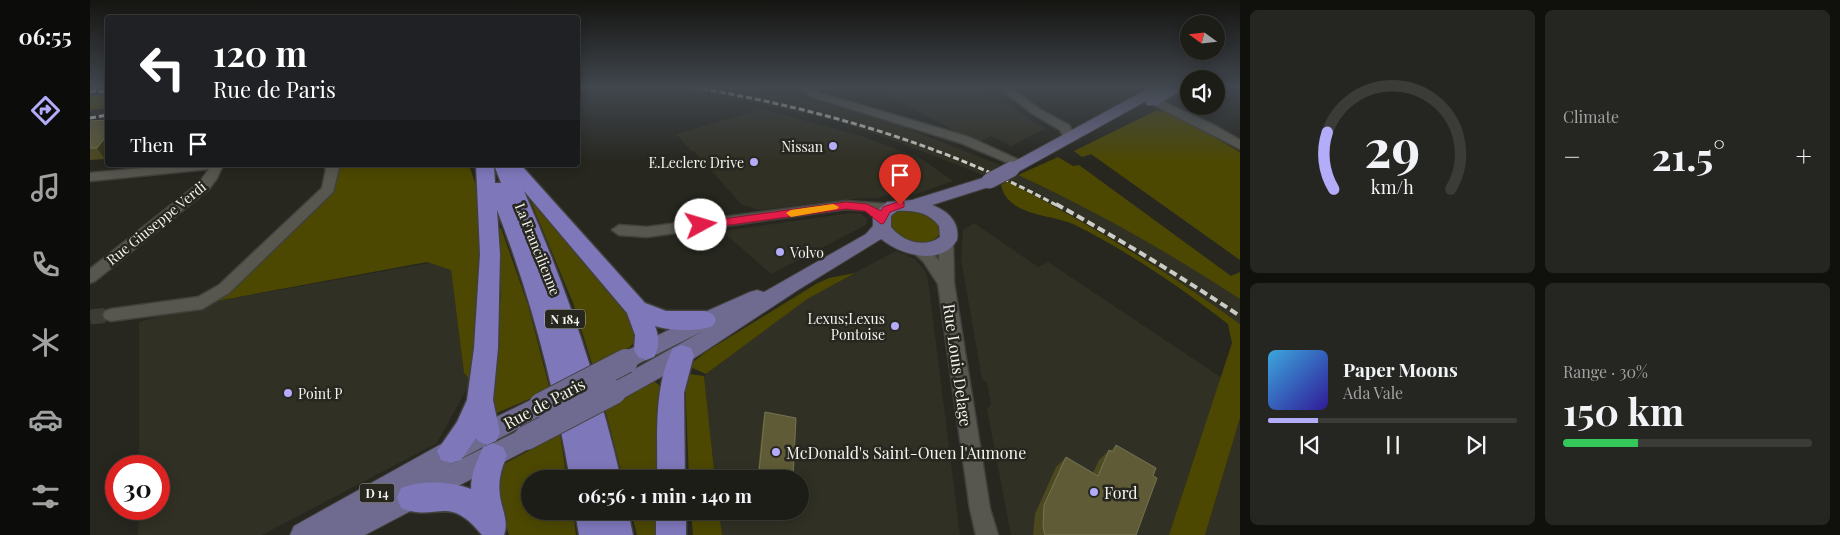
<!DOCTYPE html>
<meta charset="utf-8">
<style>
:root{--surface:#1d1d18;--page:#252621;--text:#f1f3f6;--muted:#a0a2a2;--line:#3b3b37;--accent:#b3adf9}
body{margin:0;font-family:"Playfair Display",serif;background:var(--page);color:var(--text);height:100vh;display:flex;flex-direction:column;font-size:19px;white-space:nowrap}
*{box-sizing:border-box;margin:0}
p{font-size:16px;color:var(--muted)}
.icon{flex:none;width:28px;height:28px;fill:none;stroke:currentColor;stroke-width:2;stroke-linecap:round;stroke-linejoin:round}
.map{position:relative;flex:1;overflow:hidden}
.drawer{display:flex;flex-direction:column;gap:10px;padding:10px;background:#10100d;width:600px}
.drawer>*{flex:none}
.guide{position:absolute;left:15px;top:15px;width:475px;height:152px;border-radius:5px;box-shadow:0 2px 12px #0003,0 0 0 1px var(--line);background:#202124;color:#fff;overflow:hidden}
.needle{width:32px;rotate:285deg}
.tools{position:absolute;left:1090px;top:15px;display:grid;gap:10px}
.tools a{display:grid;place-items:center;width:45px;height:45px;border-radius:50%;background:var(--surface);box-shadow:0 2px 12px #0003,0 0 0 1px var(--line);font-size:25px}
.speed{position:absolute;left:15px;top:455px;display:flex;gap:10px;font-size:25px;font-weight:700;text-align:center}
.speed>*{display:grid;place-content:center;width:65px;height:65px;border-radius:50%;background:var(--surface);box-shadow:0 2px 12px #0003,0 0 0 1px var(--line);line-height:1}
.speed .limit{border:8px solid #d22;background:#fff;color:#111}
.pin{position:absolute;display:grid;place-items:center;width:42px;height:42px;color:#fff;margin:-51px -21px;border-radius:50% 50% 50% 0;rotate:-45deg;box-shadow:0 0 5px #0007}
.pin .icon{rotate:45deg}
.me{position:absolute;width:55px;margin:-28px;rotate:84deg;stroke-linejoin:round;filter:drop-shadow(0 0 4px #0008)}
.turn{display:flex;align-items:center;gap:18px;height:105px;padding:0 25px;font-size:22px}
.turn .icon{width:65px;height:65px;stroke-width:2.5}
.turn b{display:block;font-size:35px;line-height:42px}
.then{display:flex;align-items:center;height:48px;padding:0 25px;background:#0003;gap:10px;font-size:19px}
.big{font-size:38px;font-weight:700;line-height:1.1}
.drawer .widget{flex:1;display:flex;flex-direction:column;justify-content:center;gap:8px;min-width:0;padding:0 18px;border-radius:8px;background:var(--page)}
.drawer .dial{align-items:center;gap:0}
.dial svg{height:130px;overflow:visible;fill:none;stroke:var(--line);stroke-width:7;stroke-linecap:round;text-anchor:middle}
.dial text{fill:var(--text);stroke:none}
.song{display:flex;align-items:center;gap:15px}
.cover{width:60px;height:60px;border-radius:8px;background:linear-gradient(135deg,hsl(200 70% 55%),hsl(250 70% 35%))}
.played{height:5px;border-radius:2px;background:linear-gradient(90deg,var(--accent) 20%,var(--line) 20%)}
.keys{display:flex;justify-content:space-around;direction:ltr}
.heat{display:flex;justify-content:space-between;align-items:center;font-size:28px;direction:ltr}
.charge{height:8px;border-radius:4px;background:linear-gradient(90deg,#34c759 30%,var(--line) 0)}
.drawer .tiles{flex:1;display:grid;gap:10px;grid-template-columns:repeat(2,1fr)}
.trip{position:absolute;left:431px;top:470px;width:288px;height:50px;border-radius:25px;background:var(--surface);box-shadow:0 2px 12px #0003,0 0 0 1px var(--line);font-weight:700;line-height:50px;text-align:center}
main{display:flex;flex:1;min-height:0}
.menu{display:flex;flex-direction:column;width:90px;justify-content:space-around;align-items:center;background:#0c0c0a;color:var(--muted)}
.menu .icon{width:35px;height:35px}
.menu .active{color:var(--accent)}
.menu b{font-size:22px;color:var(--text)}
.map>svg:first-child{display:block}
</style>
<main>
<nav class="menu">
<b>06:55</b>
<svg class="icon active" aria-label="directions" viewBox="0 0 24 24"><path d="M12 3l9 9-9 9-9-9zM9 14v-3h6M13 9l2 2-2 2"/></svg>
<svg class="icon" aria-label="music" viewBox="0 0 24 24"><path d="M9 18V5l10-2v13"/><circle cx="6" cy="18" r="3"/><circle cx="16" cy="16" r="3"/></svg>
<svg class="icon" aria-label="phone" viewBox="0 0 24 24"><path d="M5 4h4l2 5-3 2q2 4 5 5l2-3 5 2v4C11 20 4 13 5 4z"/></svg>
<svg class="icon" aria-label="climate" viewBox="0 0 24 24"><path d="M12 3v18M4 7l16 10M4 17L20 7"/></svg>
<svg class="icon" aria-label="car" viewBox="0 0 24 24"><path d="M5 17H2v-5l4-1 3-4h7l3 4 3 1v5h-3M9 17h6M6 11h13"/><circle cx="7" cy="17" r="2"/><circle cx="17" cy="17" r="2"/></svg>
<svg class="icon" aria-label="filters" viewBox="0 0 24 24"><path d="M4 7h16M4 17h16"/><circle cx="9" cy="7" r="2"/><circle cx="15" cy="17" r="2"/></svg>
</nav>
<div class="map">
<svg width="1150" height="535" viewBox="0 0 1150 535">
<rect width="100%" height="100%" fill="#272720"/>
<path fill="#313024" d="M566,87H652L703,97L748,107L811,126L910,165L893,175L795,137L742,120L635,96Z
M783,87H895L941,120L956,128L921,146L901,136L887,143Z
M672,109L768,135L830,158L863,181L826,194H801L788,198H772L669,210L651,204L604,151H601L586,134Z
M928,175L1020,219L1089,259L1150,299V324L1040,249L982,215L917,181Z
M761,213L771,214L777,219L776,225L681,274L632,231Z
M884,223L948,267L958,262L1132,378L1079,535H921L897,409L901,405L897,383L892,379L871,259L873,230Z
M806,251L825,259L835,271L838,280L870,535H632L629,511H710V479H625L614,376L717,298Z
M340,263L361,270L374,373L381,381L347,443L172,535H48L49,509H69V466H49V322L116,303Z
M1150,418V535H1115Z"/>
<path fill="#4c4802" d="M0,95H17V108L0,110Z
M1067,110L1085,115L1150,152V260L1001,154L992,157L984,151Z
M968,157L983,166L989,165L1141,276L1150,272V299C1076,251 1008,212 928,175Z
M233,165H379L390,197L391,247L381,381L374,373L361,270L337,262L116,303L240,185L239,168Z
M917,181C998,223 1075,270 1150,324V418L1115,535H1079L1142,343L1138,324C1093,289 1036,250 985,225C962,214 918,217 911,185Z
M439,197L540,312L547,338L540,347L503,367L483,303Z
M814,209L838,214L848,224L850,234C835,252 813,240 800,229L798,217L801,213Z
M411,228L438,305L460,390L400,416L407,324L411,297L408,229Z
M765,273L717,299L616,374L600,367L603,362L617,351L726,284L739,278Z
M600,374L614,376L625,479H599L595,379Z
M564,381L570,386L572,395L570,479H533L515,409Z
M470,434L477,479H440V511H483L486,535H419L407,497L406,485L412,465Z
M541,511H570L569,535H547Z
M601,511H629L632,535H603Z"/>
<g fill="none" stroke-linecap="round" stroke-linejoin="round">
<path stroke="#3c3c35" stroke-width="15" stroke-dasharray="15 8" stroke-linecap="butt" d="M0,317L21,315"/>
<defs>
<path id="minor" d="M708,87H721L730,93L879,137L938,164L936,167H928L871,143L722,97Z
M908,87H920L951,110L979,125L986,138L980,142L976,141L970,130L943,114Z
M1054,93L1122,124L1150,140V149L1050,98L1048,96Z
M84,165H133L127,178L119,189L5,281L0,283V269L109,183L119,169L0,181V173Z
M233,165H247L249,168L243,192L139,293L112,309L21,321L15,319L13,315L15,311L21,309L108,297L129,285L232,188L236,169Z
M756,201L799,204L806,208L799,212L756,209L557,237L529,235L522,230L529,225L557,227Z
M856,237L863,242L864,283L900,509L908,535H886L880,509L848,284L833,261L819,249L826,244C836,247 843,253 849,261V242Z"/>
<path id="major" d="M1061,87H1096L1067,105H1057L1056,101L928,172H916L914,169L916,166Z
M899,176L905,177L907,181L905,185L842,205C858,211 870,222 867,240C851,267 811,255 791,239L708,290L600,361L532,399L524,402L516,399L513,392L516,385L613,331L536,370L528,367L525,361L528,355L617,311L660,292L667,290L674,292L776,234L783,226V214L797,202L822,200ZM807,211C824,210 838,212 849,226L850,237C834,249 812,241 801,227V216Z
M451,395L459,398L462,405L459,412L357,466L436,427L444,430L448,438L444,446L275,535H200L204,526L353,443Z"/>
<path id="highway" d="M386,165H404L405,183H411L404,165H431L555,303L576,311H615L623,314L626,320L623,326C607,332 581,331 565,326C569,336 570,346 564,357L556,360L548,357L544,350L545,335L537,313L434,191C475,284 508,380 531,479H480C464,387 441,297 407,210L410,254L408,348L403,400L410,433L406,441L397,445L388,441L386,438L371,460L361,463L351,460L347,451L367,422L377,400L384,348L390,254Z
M592,345L601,348L604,355L594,393L595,479H567C568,435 563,388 583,348Z
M403,443L413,447L417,456C411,469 408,481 410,496C412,510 419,521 414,535H392C357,492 348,523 311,508L307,498L311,488C332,480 360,481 381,489C381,473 387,461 393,447Z
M485,511H538L543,535H489Z
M566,511H596V535H566Z"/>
</defs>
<use href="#minor" stroke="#42413c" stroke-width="3"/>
<use href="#major" stroke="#42413c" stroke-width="2"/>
<use href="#highway" stroke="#42413c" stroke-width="3"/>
<use href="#minor" fill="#575750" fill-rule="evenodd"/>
<use href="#major" fill="#6e6a90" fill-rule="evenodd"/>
<use href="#highway" fill="#7e77ba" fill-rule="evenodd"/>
<path stroke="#ccccc6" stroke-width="3" stroke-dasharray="6 3" stroke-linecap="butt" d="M603,87C730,109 854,144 968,206
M0,91L18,92
M0,118L18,115"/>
<path stroke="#ccccc6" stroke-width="4" stroke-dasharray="8 4" stroke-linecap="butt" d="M966,204C1029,239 1090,276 1150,316"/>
<defs>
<path id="major-bridge-far1" d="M899,181L922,169"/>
<path id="major-bridge" d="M451,405L536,361
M436,438L524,392"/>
</defs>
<use href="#major-bridge-far1" stroke="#42413c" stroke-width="17" stroke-linecap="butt"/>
<use href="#major-bridge" stroke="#42413c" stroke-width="26" stroke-linecap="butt"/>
<use href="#major-bridge-far1" stroke="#6e6a90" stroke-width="15"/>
<use href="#major-bridge" stroke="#6e6a90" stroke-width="24"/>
</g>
<path fill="#4c4920" d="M18,120V155L15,159L0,160V121Z
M675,412L706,418L703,479H667L673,420Z
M1026,445L1063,476L1046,535H943L945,514L966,467L976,457L1003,473L1009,460L1019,450L1020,451Z"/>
<path fill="#353416" d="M18,134V155L15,159L7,148Z"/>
<path fill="#5e5b36" stroke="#757353" d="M18,120V134L7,148H0V121Z
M675,412L706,418L703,478H700L699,479H673L674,473L669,472Z
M1026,445L1066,468L1063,476L1067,478L1046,535H955L953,527L954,505L976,457L1008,476L1019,450L1023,452Z"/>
<linearGradient id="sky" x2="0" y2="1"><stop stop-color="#151512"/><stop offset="0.54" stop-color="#41474e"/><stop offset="1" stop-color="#41474e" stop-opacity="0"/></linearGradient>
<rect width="1150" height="162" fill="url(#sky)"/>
<path fill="#e11d48" stroke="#92132f" d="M810,201L814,202V207L800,212L794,223L791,224L775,211L756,209L611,229L606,225L611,222L756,202L777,204L791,211L793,207Z"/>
<path fill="#f59e0b" d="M743,204L749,207L747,209L701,217L696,213L701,210Z"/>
<g fill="#b3adf9" stroke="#272720" stroke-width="2">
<circle cx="743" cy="146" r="5"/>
<circle cx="664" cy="162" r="5"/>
<circle cx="690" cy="252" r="5"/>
<circle cx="805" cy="326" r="5"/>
<circle cx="198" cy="393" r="5"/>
<circle cx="686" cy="452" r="5"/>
<circle cx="1004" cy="492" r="5"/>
</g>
<g text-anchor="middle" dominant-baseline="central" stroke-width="5" stroke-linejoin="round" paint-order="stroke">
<g fill="#272720" stroke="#b6b6b1" stroke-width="1">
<rect x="455" y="309.5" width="40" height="19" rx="4"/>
<rect x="269.5" y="483.5" width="35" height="19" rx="4"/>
</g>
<g font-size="12" font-weight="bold" fill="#f4f4ef">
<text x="475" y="319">N 184</text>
<text x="287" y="493">D 14</text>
</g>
<g font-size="14" fill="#f4f4ef" stroke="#272720" text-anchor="end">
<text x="733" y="146">Nissan</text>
<text x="654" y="162">E.Leclerc Drive</text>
<text x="700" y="252" text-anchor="start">Volvo</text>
<text x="795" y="318">Lexus;Lexus<tspan x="795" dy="16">Pontoise</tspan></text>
<text x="208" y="393" text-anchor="start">Point P</text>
</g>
<g font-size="14" fill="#f4f4ef" stroke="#272720">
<text transform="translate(66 223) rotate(-39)">Rue Giuseppe Verdi</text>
<text transform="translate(448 249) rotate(68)">La Francilienne</text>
</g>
<g font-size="16" fill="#f4f4ef" stroke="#272720">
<text transform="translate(868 365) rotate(82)">Rue Louis Delage</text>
<text transform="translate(454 403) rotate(-28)">Rue de Paris</text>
</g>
<g font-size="16" fill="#f4f4ef" stroke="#272720" text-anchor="start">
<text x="696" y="452">McDonald's Saint-Ouen l'Aumone</text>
<text x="1014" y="492">Ford</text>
</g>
</g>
</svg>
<div class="tools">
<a><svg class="needle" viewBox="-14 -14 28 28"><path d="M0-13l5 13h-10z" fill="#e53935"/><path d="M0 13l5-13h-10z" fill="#a0a2a2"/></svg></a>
<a><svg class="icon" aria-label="sound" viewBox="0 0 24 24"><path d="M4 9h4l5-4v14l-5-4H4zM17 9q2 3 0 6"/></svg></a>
</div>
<div class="speed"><div class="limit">30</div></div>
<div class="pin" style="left:810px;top:205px;background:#d93025"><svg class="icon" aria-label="arrive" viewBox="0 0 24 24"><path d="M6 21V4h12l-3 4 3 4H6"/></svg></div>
<svg class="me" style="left:611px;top:225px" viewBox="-20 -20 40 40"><circle r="19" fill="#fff"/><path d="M0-13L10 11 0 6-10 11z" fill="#e11d48"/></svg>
<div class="trip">06:56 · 1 min · 140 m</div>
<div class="guide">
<div class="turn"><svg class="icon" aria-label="left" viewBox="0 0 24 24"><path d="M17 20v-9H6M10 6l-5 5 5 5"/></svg><div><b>120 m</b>Rue de Paris</div></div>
<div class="then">Then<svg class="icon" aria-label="arrive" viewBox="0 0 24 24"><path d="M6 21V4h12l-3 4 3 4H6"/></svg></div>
</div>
</div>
<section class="drawer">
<div class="tiles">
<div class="widget dial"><svg viewBox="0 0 100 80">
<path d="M14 69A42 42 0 1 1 86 69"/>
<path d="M14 69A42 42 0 0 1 10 34" stroke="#b3adf9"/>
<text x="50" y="56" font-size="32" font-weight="700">29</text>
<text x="50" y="72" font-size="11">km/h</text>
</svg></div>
<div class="widget"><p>Climate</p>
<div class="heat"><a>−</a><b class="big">21.5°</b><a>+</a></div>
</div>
<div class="widget">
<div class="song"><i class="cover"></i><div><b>Paper Moons</b><p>Ada Vale</p></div></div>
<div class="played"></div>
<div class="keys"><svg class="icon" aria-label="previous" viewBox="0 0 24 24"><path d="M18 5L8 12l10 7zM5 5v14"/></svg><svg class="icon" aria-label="pause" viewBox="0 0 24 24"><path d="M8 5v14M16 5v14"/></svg><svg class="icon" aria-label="next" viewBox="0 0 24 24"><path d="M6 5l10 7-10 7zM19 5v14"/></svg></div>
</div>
<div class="widget"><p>Range · 30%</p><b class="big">150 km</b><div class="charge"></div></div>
</div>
</section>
</main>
